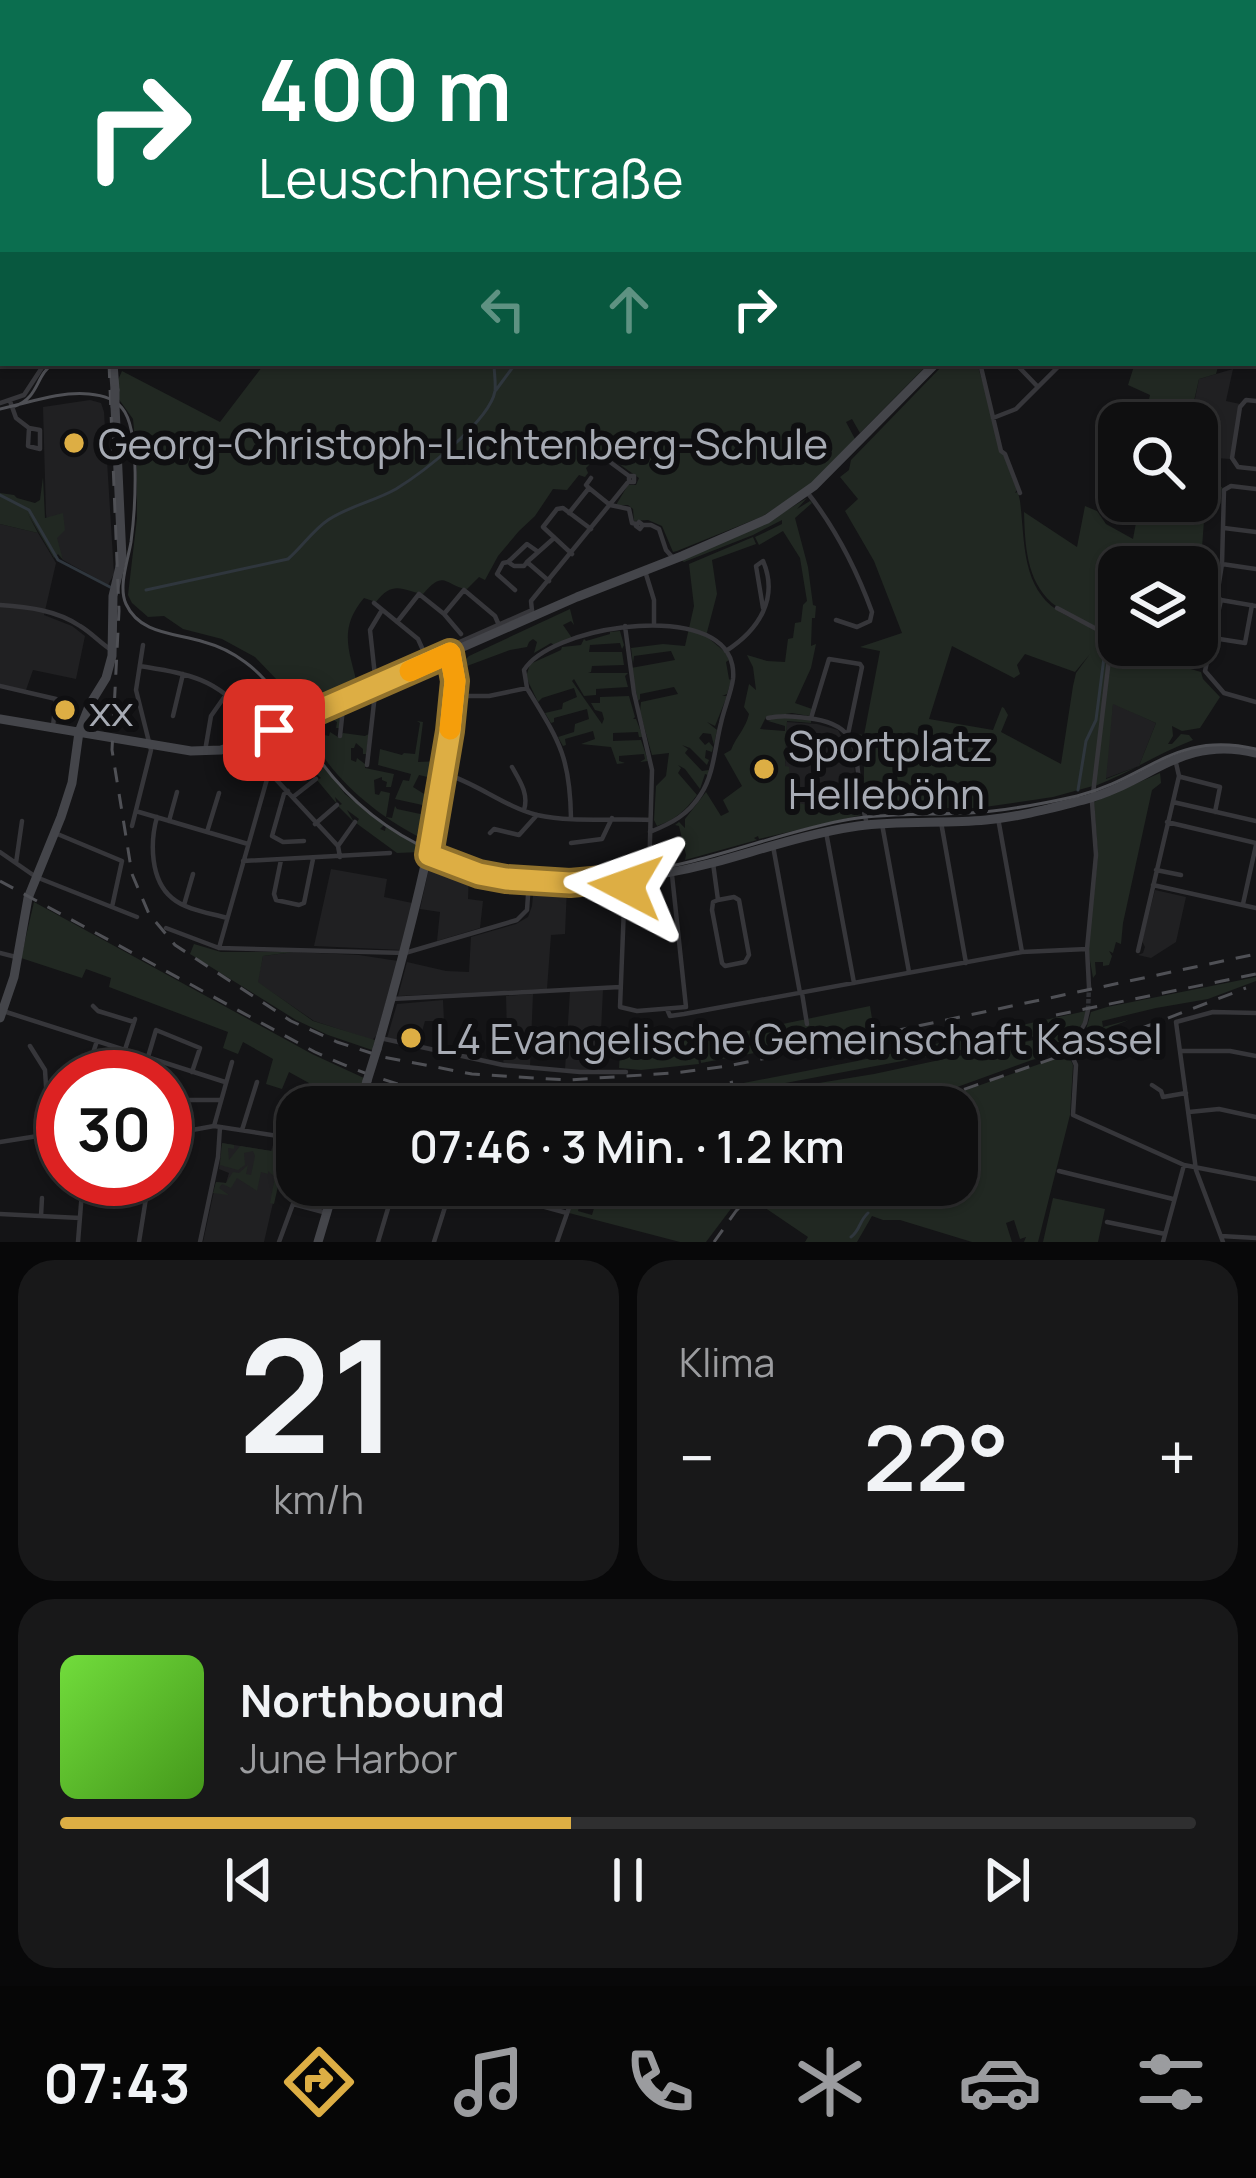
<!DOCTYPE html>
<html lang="de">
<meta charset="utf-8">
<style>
:root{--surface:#0f0f10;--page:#181819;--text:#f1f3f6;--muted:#9b9c9f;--line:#2f2f30;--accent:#ddae44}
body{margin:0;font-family:Manrope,sans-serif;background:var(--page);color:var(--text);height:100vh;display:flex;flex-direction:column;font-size:45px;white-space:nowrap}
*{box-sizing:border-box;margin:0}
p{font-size:39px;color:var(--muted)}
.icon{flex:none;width:66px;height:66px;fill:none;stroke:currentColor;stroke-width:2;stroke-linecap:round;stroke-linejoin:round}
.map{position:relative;height:1242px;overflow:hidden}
.panel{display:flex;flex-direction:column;gap:18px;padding:18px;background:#080809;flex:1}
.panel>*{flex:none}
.banner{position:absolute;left:0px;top:0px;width:1257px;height:366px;box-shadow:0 3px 9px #0004,0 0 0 3px var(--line);background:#0b6e4f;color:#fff;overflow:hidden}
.buttons{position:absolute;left:1098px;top:402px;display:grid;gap:24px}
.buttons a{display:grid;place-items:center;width:120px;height:120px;border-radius:24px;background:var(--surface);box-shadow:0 3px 9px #0004,0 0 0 3px var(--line);font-size:60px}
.speed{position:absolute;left:36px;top:1050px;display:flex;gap:24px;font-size:60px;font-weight:700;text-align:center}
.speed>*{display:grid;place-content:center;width:156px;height:156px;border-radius:50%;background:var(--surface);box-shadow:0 3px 9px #0004,0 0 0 3px var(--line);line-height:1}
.speed .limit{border:18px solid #d22;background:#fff;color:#111}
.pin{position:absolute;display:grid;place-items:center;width:102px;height:102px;color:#fff;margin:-51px;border-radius:24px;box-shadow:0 6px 18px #0006}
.me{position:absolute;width:132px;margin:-66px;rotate:274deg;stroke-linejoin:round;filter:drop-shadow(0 0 9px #0008)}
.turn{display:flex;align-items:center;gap:42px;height:252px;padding:0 60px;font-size:54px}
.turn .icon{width:156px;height:156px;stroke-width:2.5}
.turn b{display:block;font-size:84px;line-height:102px}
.lanes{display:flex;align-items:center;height:114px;padding:0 60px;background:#0003;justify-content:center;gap:60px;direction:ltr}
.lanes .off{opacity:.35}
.big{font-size:90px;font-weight:600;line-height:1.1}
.panel .widget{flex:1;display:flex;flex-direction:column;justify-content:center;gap:18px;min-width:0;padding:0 42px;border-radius:36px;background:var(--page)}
.panel .dial{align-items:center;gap:0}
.dial b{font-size:156px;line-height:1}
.song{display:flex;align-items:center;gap:36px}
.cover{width:144px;height:144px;border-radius:18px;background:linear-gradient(135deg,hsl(100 70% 55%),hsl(100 70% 35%))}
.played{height:12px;border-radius:6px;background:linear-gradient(90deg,var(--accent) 45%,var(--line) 45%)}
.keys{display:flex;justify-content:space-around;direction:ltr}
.heat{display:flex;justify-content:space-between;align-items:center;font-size:66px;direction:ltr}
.panel .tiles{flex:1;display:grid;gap:18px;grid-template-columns:1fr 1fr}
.widget:last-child{grid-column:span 2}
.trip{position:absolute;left:276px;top:1086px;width:702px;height:120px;border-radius:36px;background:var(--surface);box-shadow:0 3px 9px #0004,0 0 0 3px var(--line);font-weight:600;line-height:120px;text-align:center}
.tab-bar{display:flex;height:192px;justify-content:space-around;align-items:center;background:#060606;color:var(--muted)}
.tab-bar .icon{width:84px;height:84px}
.tab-bar .current{color:var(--accent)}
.tab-bar b{font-size:54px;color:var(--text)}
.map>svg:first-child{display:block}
</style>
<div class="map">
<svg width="1256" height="1242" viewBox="0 0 1256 1242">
<rect width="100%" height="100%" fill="#141416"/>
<path fill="#202022" d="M1233,369L1226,401L1240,404L1230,459L1216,458L1211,491L1197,486V423H1190L1199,379Z
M90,400L101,403L104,412L114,574L108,585L63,560L49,534L46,514L43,407Z
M0,524L38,533L56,563L44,615L72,626L85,636L76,679L33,670L26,690L0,685Z
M1113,703L1156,723L1139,766L1104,779Z
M787,722L817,724L838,730L854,760L856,792L859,799L783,815V798L788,797L789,768L785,767Z
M430,863L469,874L468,899L483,901L480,928L437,941L440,912L420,909Z
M331,869L387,879L384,897L412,903L403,950L314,946Z
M537,885L567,886L565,934L551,935L547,989L398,996L407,962L446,971L469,972L471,937L516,924L528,917L532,906L534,886Z
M1155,890L1186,897L1176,942L1151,958L1138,955L1143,953L1145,947L1142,941Z
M293,952L359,955L398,961L376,1036L372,1040L314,1021L257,982L263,956Z
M603,990L599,1071L565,1070L570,991Z
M533,994L530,1067L503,1064L507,1033L506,996Z
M443,1000L444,1021H425L418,1046L387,1038L397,1004Z
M275,1139L287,1142L264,1242H203L216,1182L226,1183L229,1173L219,1169L222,1143L271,1151Z"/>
<path fill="#212822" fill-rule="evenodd" d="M477,0H1033V3H476Z
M265,363H929L860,433L852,419L846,422L855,439L854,442L806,489L761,517L677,551L673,552L662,526L648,520L634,521L633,509L628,505H616L628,485H636L639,478L602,452L586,468L588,473L585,477L579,475L567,490L553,489L535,516L519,531L498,556L485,580L479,577L467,589C445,586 445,568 423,594C404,591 393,579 376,602L364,598C338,629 349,650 358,687L297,712L278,681L255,657L222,639L183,629L164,616L148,617L132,603L128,595L137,518V460L133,419L118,398V380L122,371L220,422Z
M945,363H977L1004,456L1017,490L1015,493L1018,492L1020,501C1025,539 1021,586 1057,610C1071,619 1087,625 1102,632L1107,637L1102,640L1107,639L1110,643L1093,786L1053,797L985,807L984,803L983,808H934L866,813L862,790L864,788V767L861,760L869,755L861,757L850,733L864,735L880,651L860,647L902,633L874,561L845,511L858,499L840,477L849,470L851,460ZM952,646L1014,678L1020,674L1017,665L1025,654L1075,672L1090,654L1076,673L1073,686L1061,764L1001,732L1008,715L1004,708L1002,707L993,730L929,719Z
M1135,363H1219L1216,374L1199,379L1189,423H1144L1150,395L1128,385Z
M43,477L45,518L63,513L65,530L57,538L63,560L58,554L54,558L28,514L38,533L0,524V493L14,495L17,498L35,503L40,500Z
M1212,485L1222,487L1220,505L1205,507L1197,616V567H1119V645H1192L1188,667L1141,652L1125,653L1143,655L1201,672L1203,679L1220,697L1200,728L1182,731L1172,726L1173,736L1168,744H1172L1181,734L1189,735L1193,740C1159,753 1129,773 1095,786L1111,654L1115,649L1121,652L1109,635L1112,618L1108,629L1104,631C1087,622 1066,615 1052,603C1026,580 1025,544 1024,512L1077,547L1085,506L1097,511L1106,524L1133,539L1140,501H1197V486L1210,491ZM1113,704L1156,723L1139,766L1106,779Z
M807,498L797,509L810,501L812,503L795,518L808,567L813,605L816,606L815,618H812L811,646L816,644L811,668L795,703L812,709L809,716L792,713L766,717L760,729L785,731V726L768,721L778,717L811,720V723L787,721L785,766L789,767L793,800C800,806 810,804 819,803L822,797L845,794L846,799L855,798L856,793L861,811L858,813L861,815L759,839L758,836L754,838L757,840L685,860L686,855L679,826L675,825L679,822L685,828V819L706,792L721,816L729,812L723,800L742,786L724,754L731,750C736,737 746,728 749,714L744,707L749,684L756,690L753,667L747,655L767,661L785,662L788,639L793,638L795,623L801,622L803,605L807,601L800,558L783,531L759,545L755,537L782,524V520L753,535L684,562L681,560L767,522Z
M753,537L756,544L712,560L717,594L706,636L725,652L729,660L726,662L729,679L731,681L727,694L722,696H727L715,726L707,722L717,730L714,745L711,734L703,733L699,738L705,745L709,742L713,747L712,752L706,750L705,758L709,760L707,765L690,748L682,745L688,749L685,753L702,771L709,770L708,775L705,774L700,789L685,769L678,765L681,768L678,773L697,795C685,811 675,820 657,826L654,820L656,786L666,776L669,753L652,755L640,712L641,702L678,694L674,687L640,694V699L638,701L631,668L675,660L671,651L634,656L633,664L631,648L663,644L685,646L694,606L689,564Z
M570,609L574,625L571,621L563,625L572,638L554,645L551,643L534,653L537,642L533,639L529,642L527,647L510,650L467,666L466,659L469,656Z
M620,631L624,645L622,649L620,643L590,645L589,652H622L624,665L592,666L591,672L588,673H628L625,676L628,687L596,689V695L584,696L574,679L572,681L602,724L604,719L602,712L595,710L591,703H600V697L629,696L635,717L633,719H636L643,737H639L638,732L613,733V741L641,740L648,761L640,762L645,759L644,754L619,756V761L625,763L617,764L611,747L581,744L595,739L593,731L565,739L566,745L563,746L558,737L574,732L575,724L589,719L587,709L554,718V722L551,723L545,713L562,709L563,703L577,697L574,688L542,698L538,702L526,677L530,664L561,650L562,647L581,645L584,639L586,641L610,634V632Z
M337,705L341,706L304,723L341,709L339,728H336L337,722L328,717L327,722H323L324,735L329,736L330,732L338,737L343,733L365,736L369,734L366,754H363V749L356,743L354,748H351V760L356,762L357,758L365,764V768L394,774L391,787H386L387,782L382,780V777L374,780L375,794L379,795L381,791L390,793L386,817L392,818L395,806L397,809L425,815L428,820L427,829L419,826L417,834L426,836L425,840C374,815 328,775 303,723L299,722Z
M417,721L423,722L418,762L441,761L438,766H435L437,770L436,779L419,775L413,787L429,797L427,806L395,799L403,780L409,781L411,774L378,765L380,749L402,755L404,753L415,754L420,723Z
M293,724L309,748L306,755L311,756V749L345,794L384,825L380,829L385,831L386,826L422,847L421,852L397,853L356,823L359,819L347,810L354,822L338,806L342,804L335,797L337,804L317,780L321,778L311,768L315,778L299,762L301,760L305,762L304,757L300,759L282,737L279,741V735L284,732L278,733L279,731Z
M1160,773L1161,783L1152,790L1123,923L1121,944L1116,942L1113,953L1109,951L1112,956L1109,965L1103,966V962H1095L1096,974L1093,978L1088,949L1098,855L1094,802Z
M34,902L312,1054L364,1078L354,1107H313L303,1103L309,1083L289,1072L282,1089L266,1084L273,1059L243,1042L238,1054L223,1048L228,1032L109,987L111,978L86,969L82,978L21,958Z
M194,944L221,952H293L263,956L258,982L313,1021L375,1040L372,1050L328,1035L296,1020L190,954Z
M1256,977V981L1208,999L1156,1008L1102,1021L1103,1027L1129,1020L1084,1037L1091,1012L1107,1007Z
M870,1006L874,1031L701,1063L698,1038L753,1030Z
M1086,1011L1083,1023L1075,1032H1057L780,1084L679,1107H566L641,1103L857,1061Z
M694,1032L699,1064L641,1070L619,1068L621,1034L647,1036Z
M1057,1035H1073L1068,1047L902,1107H703L770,1091L874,1074Z
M1068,1054L1073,1065L1070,1115L1038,1242H1024L1026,1237L1020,1239L1014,1220L1006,1223L1012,1242H972L900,1220H883L872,1216L857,1242H805L808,1237L755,1201L752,1196L765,1185H957V1107H918Z
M276,1138H280H276L273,1153L282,1154L285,1144L283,1141L287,1142L278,1171L281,1173L274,1204L270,1203L275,1177L268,1171V1174L261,1172L257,1191L237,1178L231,1188L222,1184L219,1188L229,1195L213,1193L216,1182L226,1183L233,1172L239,1173L248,1165L246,1174L251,1175L255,1156L253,1151L244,1153L245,1165L238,1170L220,1165L222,1143L234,1145V1149L228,1148L229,1160L240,1146L272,1151Z
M578,1185H586L578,1211L592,1215L601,1185H752L742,1194L706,1242H680L569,1213Z
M1053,1198L1105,1209L1098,1242H1043Z"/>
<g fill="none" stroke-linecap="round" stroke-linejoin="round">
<path stroke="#2f363d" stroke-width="3" d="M654,3L657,0
M496,390L516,363
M0,495L29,510L58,560L110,587
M146,590L288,559C302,547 313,530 328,520C349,506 375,501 396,489C422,473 490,421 495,391C496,383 494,372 494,363
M1112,635L1116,626
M1078,790L1086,741L1096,720L1106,642
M851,1237C860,1231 859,1221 868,1213"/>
<path stroke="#313236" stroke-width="4.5" stroke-dasharray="4.5 2" stroke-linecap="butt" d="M1088,1010L1089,987"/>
<path stroke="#36363a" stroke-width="4.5" d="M29,0L35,3
M155,0L160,3
M15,3L21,0
M192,3L194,0
M1059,3V0
M0,21L3,17
M0,24L3,26
M1254,39H1256
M0,105H3
M1255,305L1256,306
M0,318L3,319
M980,363L1001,451L1005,454L1020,493
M1015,363L1038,387
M10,401L16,418L29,428L28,446L40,449V430L29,428
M1256,401L1246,400L1240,407L1232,458L1238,467L1256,469
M0,403L24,395L45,363
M993,418L1016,409L1062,363
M610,462L629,476V482H634V476H629
M589,488L586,485L591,478
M1256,489L1231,486L1224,490L1222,564L1217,596L1221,600L1205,671L1224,693L1256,702
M807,492C836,529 856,568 872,612L870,621L857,627L836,620
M569,513L589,488L610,505L629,509L632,523L637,524
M639,522L643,525L640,529L636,526Z
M643,525H651L659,529L666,550L674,559
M1224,528L1256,532
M537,551L527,544L508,562L514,566H524L527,562L549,581
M572,554L543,527L557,509L563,508L591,529
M508,562L503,563L497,574L515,590
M527,562L553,539
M1222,564L1256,569
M645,571L654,600V624
M1221,600L1256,606
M374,603L418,639L427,659
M0,605C28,607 56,610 80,626C92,633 101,644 113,651
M1057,608L1104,633L1111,642L1092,802L1096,855L1087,949L1089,987
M532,611L531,601L629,481
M444,614L464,590L495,616L498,623
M397,622L419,594L444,614L461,634
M625,626L634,693L652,770L649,875
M1213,638L1245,643L1252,605
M726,651C759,630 779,598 763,561L756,566L763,608
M140,666C187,674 214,677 247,715
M376,679L532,610
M0,686L56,699L53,726
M528,690C559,741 570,756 571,818
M454,696H489L527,688L524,670C550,628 696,604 727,652C732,659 734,670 733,679C731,693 724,709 721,723C715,746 714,774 701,794C688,815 672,823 650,832
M173,716L183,674
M768,718C780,715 793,716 807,718C862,724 854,752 861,796C862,806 865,815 867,825
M811,718L829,659L860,664L862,667L848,734
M340,736L344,699
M205,751L211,716L225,696
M367,765L376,685L370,630L382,610
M512,767C520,781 529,794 524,810
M270,773L338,846L340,857
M443,773C477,783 503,806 537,815C572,823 613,818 650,820
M1181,777L1220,787L1215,812
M277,778L295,761L301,759
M288,791L284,794L272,836L283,842L304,841
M293,797L316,779
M1173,802L1256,821
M139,812L248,844
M157,817C150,842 150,880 172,898C186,910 210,913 227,918
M998,818L1022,952
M169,821L177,792
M941,822L966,963
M1167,822L1256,843
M315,824L337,805
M882,824L909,972
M132,826L151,750L136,690L143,645
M207,832L219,793
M826,832L854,983
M55,833L122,861L112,907
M490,833L494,829L519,835L537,815
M571,843L602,839L612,818
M338,846L355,822
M773,846L800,993
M0,852L36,877L137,917
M281,860L274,894L276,900L299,905L304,903L313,859
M243,861L390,853
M16,863L22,821
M713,863L718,900L713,902L712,910L722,963L725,966L745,962L749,955L739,900L734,897L718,900
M1156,870L1181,875
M672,875L686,1007
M625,882L620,1007L637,1011L686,1007
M1153,885L1256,908
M1243,904L1256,845
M184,905L193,874
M166,928L219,948L405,953L517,920L527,910L529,881
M219,948L277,744L274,730
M1138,951L1179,776L1176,763
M0,953L16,957
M802,993L807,1024
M392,999L620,987
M93,1006L98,1011L134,1022
M667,1009L670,1016L684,1014L1022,952L1087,949
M3,1011L225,1082
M380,1038L503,1065L580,1072H626
M30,1046L45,1070L49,1133
M1070,1049L1085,1023L1088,1010
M1181,1051H1230L1256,1056
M1071,1054L1076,1065L1073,1115L1184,1165L1256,1179
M148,1057L156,1030L200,1048L192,1072
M88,1068L97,1041
M116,1077L135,1019
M1152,1085L1161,1091L1163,1097L1186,1093
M362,1095L395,1107
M165,1100H220
M1189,1112L1219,1109L1256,1117
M214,1126L232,1062
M242,1130L257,1082
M165,1135L214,1126L297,1139
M0,1142L63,1132
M1059,1171L1173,1199
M465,1185L567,1213
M0,1214L80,1218
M41,1216L42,1198
M1107,1222L1165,1234
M1221,1236L1256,1238
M78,1242L83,1179
M139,1242L149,1179
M200,1242L218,1157L220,1127
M279,1242L293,1204L327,1213
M378,1242L395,1185
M434,1242L452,1185
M557,1242L577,1185
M1163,1242L1184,1165
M1223,1242L1196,1170L1176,1022L1213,1012L1256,1013"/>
<path stroke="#44454a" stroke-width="9" d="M78,0L79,3
M1254,93L1256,92
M113,363L115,390
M0,719L191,751L221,750L253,739L577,597L682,556L767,519L814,486L936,363
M429,855C449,862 468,873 489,876C563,890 644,881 716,862C763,849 810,833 858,826C900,820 943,824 986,820C1019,817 1052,808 1084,800C1151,782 1181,735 1256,753
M0,1018L14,977L28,898L61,817L72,783L79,732L90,704L106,678L112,656L113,596L122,558L115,406
M377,1049C411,930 442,812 454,688V669L450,653
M359,1107L367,1081
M318,1242L335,1185"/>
<path stroke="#4f5055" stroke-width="3" d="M15,406C40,397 35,375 54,363
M0,409C28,403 60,391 89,394C101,395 114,398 122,408C141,430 135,512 131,542C128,560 118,587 126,604C140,635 177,633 204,642C219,646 233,653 245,662C277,685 294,723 316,755C346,798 386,831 434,852C510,885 614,881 693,861C746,848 798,828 851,819C890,813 930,815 969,813C1005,811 1042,804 1077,796C1149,778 1175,730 1256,749"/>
<path stroke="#4f5055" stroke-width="3" stroke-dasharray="15 12" stroke-linecap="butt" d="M0,44L3,50
M109,363L119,611L112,750L132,874L149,914L175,945L291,1021L337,1042L383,1057L472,1074L567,1080L674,1073L728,1066L871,1036L1256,954
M0,881L315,1052C462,1121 578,1113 733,1082
M1056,1015L1256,974
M913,1107L1150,1025L1246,988
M714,1242L736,1211L761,1185"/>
<path stroke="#44454a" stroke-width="9" d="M115,390V406
M367,1081L377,1049"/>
</g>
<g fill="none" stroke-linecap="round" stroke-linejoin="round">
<defs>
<path id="route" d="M274,730L450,653L455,681L450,731L429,855L479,874L506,879L570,883L625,878L626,886"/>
</defs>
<use href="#route" stroke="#90712c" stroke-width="30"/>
<use href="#route" stroke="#ddae44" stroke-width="21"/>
<path stroke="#f59e0b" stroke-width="21" d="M410,671L450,653L455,681L450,729"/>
</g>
<g fill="#ddae44" stroke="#0f0f11" stroke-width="4.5">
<circle cx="74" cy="443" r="12"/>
<circle cx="65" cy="710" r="12"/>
<circle cx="764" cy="769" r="12"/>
<circle cx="411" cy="1038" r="12"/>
</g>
<g text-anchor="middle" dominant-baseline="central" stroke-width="12" stroke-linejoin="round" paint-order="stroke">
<g font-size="42" fill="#a7abb4" stroke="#0f0f11" text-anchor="start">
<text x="98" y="443">Georg-Christoph-Lichtenberg-Schule</text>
<text x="89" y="710">xx</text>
<text x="788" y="745">Sportplatz<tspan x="788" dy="48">Helleböhn</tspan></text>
<text x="435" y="1038">L4 Evangelische Gemeinschaft Kassel</text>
</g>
</g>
</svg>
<div class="buttons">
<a><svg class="icon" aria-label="search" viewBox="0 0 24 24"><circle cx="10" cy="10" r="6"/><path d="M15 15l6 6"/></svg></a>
<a><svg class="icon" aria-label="layers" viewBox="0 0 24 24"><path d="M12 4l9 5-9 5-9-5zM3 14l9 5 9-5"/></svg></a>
</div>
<div class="speed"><div class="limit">30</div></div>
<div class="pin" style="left:274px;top:730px;background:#d93025"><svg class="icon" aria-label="arrive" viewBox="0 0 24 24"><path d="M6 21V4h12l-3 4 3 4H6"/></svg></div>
<svg class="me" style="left:626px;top:886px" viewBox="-20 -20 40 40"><path d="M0-17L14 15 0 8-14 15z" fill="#ddae44" stroke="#fff" stroke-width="4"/></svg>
<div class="trip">07:46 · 3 Min. · 1.2 km</div>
<div class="banner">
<div class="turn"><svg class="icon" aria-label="right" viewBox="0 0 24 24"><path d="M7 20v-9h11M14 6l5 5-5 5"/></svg><div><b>400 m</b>Leuschnerstraße</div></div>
<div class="lanes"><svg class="icon off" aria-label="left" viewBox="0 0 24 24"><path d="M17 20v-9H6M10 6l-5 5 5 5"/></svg><svg class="icon off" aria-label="ahead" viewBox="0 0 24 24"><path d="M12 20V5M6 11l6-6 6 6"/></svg><svg class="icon" aria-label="right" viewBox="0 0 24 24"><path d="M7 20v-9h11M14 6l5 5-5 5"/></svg></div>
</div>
</div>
<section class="panel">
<div class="tiles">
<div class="widget dial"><b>21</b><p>km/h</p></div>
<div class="widget"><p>Klima</p>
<div class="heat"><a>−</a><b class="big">22°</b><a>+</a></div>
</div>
<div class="widget">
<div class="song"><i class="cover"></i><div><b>Northbound</b><p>June Harbor</p></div></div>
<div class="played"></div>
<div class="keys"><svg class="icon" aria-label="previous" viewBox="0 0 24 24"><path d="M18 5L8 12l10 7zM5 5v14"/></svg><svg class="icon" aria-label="pause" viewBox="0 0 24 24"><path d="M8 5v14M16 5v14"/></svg><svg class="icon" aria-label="next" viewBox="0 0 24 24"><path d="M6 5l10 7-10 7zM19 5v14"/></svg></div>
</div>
</div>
</section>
<nav class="tab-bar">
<b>07:43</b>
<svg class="icon current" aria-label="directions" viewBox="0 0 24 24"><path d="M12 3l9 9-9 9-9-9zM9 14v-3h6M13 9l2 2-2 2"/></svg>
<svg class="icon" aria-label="music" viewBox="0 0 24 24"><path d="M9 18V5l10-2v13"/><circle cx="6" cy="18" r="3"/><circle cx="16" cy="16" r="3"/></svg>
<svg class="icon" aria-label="phone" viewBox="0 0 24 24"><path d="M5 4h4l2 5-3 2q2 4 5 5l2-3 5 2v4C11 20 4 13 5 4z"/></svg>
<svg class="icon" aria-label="climate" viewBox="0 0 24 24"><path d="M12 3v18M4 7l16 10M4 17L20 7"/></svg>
<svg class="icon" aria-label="car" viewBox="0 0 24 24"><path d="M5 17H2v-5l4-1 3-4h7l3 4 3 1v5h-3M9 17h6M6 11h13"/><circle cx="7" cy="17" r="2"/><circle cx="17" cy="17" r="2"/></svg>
<svg class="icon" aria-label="filters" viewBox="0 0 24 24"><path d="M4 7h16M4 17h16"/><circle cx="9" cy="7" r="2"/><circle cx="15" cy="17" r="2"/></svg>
</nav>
